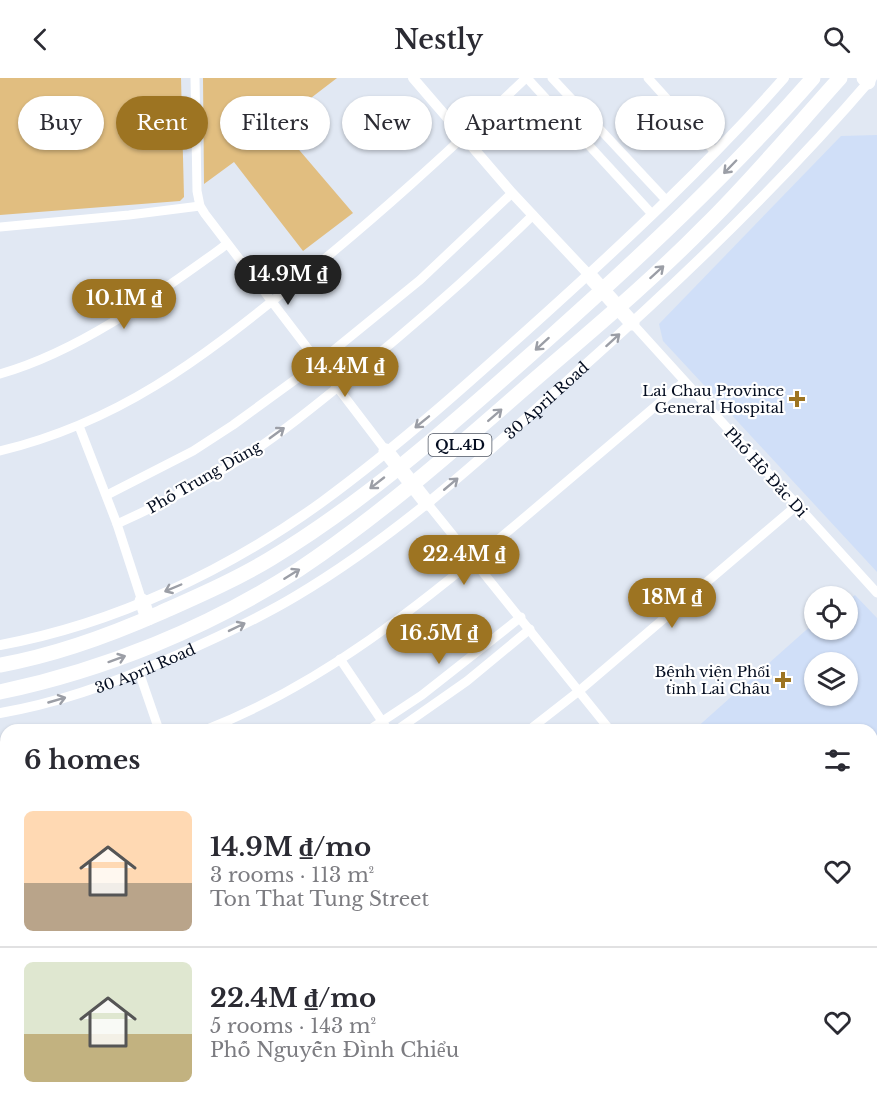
<!DOCTYPE html>
<html lang="en">
<head>
<meta charset="utf-8">
<style>
	:root { --surface:#fff; --page:#f7f7f7; --text:#2b2b33; --muted:#7c7c81; --line:#e1e1e2; --accent:#9d7422 }
	body { margin:0; font-family:"Libre Baskerville",serif; background:var(--page); color:var(--text); height:100vh; display:flex; flex-direction:column; font-size:22px; white-space:nowrap }
	* { box-sizing:border-box; margin:0 }
	p { font-size:20px; color:var(--muted) }
	.icon { flex:none; width:33px; height:33px; fill:none; stroke:currentColor; stroke-width:2; stroke-linecap:round; stroke-linejoin:round }
	.map { position:relative; flex:1; overflow:hidden }
	.drawer { position:absolute; left:0px; top:646px; width:878px; height:386px; display:flex; flex-direction:column; background:var(--surface); border-radius:18px 18px 0 0; box-shadow:0 2px 4px #0004 }
	.drawer>* { flex:none }
	.hud { position:absolute; left:18px; top:18px; width:842px; height:54px; display:flex; gap:12px }
	.fabs { position:absolute; left:804px; top:508px; display:grid; gap:12px }
	.fabs a { display:grid; place-items:center; width:54px; height:54px; border-radius:50%; background:var(--surface); box-shadow:0 2px 4px #0004; font-size:30px }
	.price { position:absolute; translate:-50% -51px; padding:0 14px; border-radius:21px; background:var(--accent); color:#fff; font-size:20px; line-height:39px; filter:drop-shadow(0 2px 3px #0008) }
	.price::after { content:''; position:absolute; left:50%; top:36px; width:18px; height:14px; margin-left:-9px; background:inherit; clip-path:polygon(0 0,100% 0,50% 100%) }
	.price.active { background:#222; color:#fff }
	ul { padding:0; list-style:none }
	li { display:flex; align-items:center; gap:18px; height:150px; padding:0 24px }
	li+li { border-top:2px solid var(--line) }
	li span { display:grid; place-items:center; flex:none; width:168px; height:120px; border-radius:9px; color:#555 }
	li>.icon { margin-inline-start:auto }
	span .icon { width:72px; height:72px; fill:#fffc; stroke-width:1 }
	li b { font-size:26px }
	h2 { display:flex; justify-content:space-between; align-items:center; height:72px; padding:0 24px; font-size:26px }
	.tag { padding:0 21px; border-radius:27px; background:var(--surface); box-shadow:0 2px 4px #0004; font-size:21px; line-height:54px }
	.tag.active { background:var(--accent); color:#fff }
	header { display:flex; justify-content:space-between; align-items:center; height:78px; padding:0 24px; background:var(--surface); font-size:27px; font-weight:600 }
	.map>svg:first-child { display:block }
	.built { fill:#d0dff8; fill-rule:evenodd }
	.green { fill:#e1be80 }
	.lines { fill:none; stroke-linecap:round; stroke-linejoin:round }
	.minor { stroke:#fff; stroke-width:9 }
	.tertiary { stroke:#fff; stroke-width:10 }
	.trunk { stroke:#fff; stroke-width:15 }
	.oneway { stroke:#9b9ea6 }
	.poi-dot { fill:#9d7422; stroke:#fff; stroke-width:2 }
	.labels { text-anchor:middle; dominant-baseline:central; stroke-width:4.5; stroke-linejoin:round; paint-order:stroke }
	.shield { fill:#fff; stroke:#4f5663; stroke-width:1.5 }
	.shield-label { font-size:14px; font-weight:bold; fill:#040d20 }
	.poi-label { font-size:15px; fill:#040d20; stroke:#fff; text-anchor:end }
	.street-label { font-size:15px; fill:#040d20; stroke:#fff }
</style>
</head>
<body>
<header><svg class="icon" aria-label="back" viewBox="0 0 24 24"><path d="M15 5l-7 7 7 7"/></svg>Nestly<svg class="icon" aria-label="search" viewBox="0 0 24 24"><circle cx="10" cy="10" r="6"/><path d="M15 15l6 6"/></svg></header>
<div class="map">
<svg width="877" height="1031" viewBox="0 0 877 1031">
	<rect width="100%" height="100%" fill="#e1e8f3"/>
	<g class="built">
		<polygon points="877,57 877,494 663,263 659,246 841,58"/>
		<path d="M855,517L877,540V692L872,697V652H694L814,545V552H848V522ZM814,585H848V618H814Z"/>
	</g>
	<g class="green">
		<polygon points="0,0 181,0 184,119 180,123 0,137"/>
		<polygon points="203,0 337,0 277,46 353,135 303,173 234,84 204,106"/>
	</g>
	<g class="lines">
		<g class="minor">
			<polyline points="195,0 197,113 200,128 205,136 386,373"/>
			<polyline points="527,0 652,136"/>
			<polyline points="552,0 666,122"/>
			<polyline points="648,0 715,74"/>
			<polyline points="0,149 129,137 200,128"/>
			<polyline points="632,245 877,515"/>
			<path d="M0,296C81,273 159,215 227,166"/>
			<polyline points="79,348 117,446 142,523"/>
			<path d="M0,373C119,344 198,283 291,208C373,143 450,72 526,0"/>
			<polyline points="107,417 193,373 233,347 318,285 420,202 512,115"/>
			<polyline points="427,425 610,652"/>
			<path d="M117,446C161,426 205,404 246,378C286,352 322,322 359,292C419,243 477,192 533,137"/>
			<polyline points="340,581 388,652"/>
			<polyline points="139,594 159,652"/>
			<path d="M205,652C322,607 423,525 518,445C573,398 629,351 684,304"/>
			<polyline points="369,652 422,617 521,539"/>
			<polyline points="397,652 467,603 530,551"/>
			<polyline points="529,652 579,613 796,428"/>
			<polyline points="872,713 877,708"/>
			<polyline points="0,809 6,805"/>
			<polyline points="872,835 877,831"/>
			<polyline points="0,839 5,880"/>
			<polyline points="872,919 877,923"/>
			<polyline points="286,1026 288,1031"/>
			<polyline points="398,1031 409,1026"/>
			<polyline points="599,1031 604,1026"/>
		</g>
		<g class="tertiary">
			<polyline points="413,0 512,115 589,197"/>
			<path d="M0,567C115,546 228,492 322,424C401,366 473,301 545,236C628,161 710,84 784,0"/>
			<path id="s1" d="M0,635C60,625 117,604 173,579C214,561 256,542 296,518C402,455 493,370 584,288C685,198 784,103 872,0"/>
		</g>
		<g class="trunk">
			<polyline points="864,0 868,4"/>
			<polyline points="589,197 632,245"/>
			<polyline points="386,373 427,425"/>
			<polyline points="142,523 148,540"/>
			<path d="M0,587C56,577 108,558 160,535C198,518 235,502 270,481C371,420 459,340 547,262C640,179 731,94 813,0"/>
			<path d="M0,614C105,592 208,550 298,492C379,438 453,373 526,309C586,257 648,206 704,149C752,102 795,50 840,0"/>
		</g>
	</g>
	<defs><path id="oneway-shaft" d="M-6 0H5M1.5-3L5.5 0L1.5 3" fill="none" stroke-width="1.6" stroke-linecap="round" stroke-linejoin="round" transform="scale(1.5)"/></defs>
	<g class="oneway">
		<use href="#oneway-shaft" transform="translate(730 89) rotate(134)"/>
		<use href="#oneway-shaft" transform="translate(657 194) rotate(-42)"/>
		<use href="#oneway-shaft" transform="translate(613 262) rotate(-42)"/>
		<use href="#oneway-shaft" transform="translate(542 266) rotate(138)"/>
		<use href="#oneway-shaft" transform="translate(495 337) rotate(-41)"/>
		<use href="#oneway-shaft" transform="translate(422 344) rotate(141)"/>
		<use href="#oneway-shaft" transform="translate(277 355) rotate(-36)"/>
		<use href="#oneway-shaft" transform="translate(377 405) rotate(142)"/>
		<use href="#oneway-shaft" transform="translate(451 406) rotate(-40)"/>
		<use href="#oneway-shaft" transform="translate(292 496) rotate(-32)"/>
		<use href="#oneway-shaft" transform="translate(173 510) rotate(157)"/>
		<use href="#oneway-shaft" transform="translate(237 549) rotate(-26)"/>
		<use href="#oneway-shaft" transform="translate(117 581) rotate(-20)"/>
		<use href="#oneway-shaft" transform="translate(57 622) rotate(-16)"/>
	</g>
	<g class="poi-dot">
		<path d="M794 312h6v6h6v6h-6v6h-6v-6h-6v-6h6z"/>
		<path d="M780 593h6v6h6v6h-6v6h-6v-6h-6v-6h6z"/>
	</g>
	<g class="labels">
		<rect class="shield" x="428.5" y="356" width="63" height="22" rx="4.5"/>
		<g class="shield-label">
			<text x="460" y="367">QL.4D</text>
		</g>
		<g class="poi-label">
			<text x="784" y="312">Lai Chau Province<tspan x="784" dy="17">General Hospital</tspan></text>
			<text x="770" y="593">Bệnh viện Phổi<tspan x="770" dy="17">tỉnh Lai Châu</tspan></text>
		</g>
		<g class="street-label">
			<text stroke="none"><textPath href="#s1" startOffset="638">30 April Road</textPath></text>
			<text transform="translate(766 394) rotate(48)">Phố Hồ Đắc Di</text>
			<text transform="translate(204 399) rotate(-30)">Phố Trung Dũng</text>
			<text stroke="none"><textPath href="#s1" startOffset="152">30 April Road</textPath></text>
		</g>
	</g>
</svg>
<div class="fabs">
<a><svg class="icon" aria-label="locate" viewBox="0 0 24 24"><circle cx="12" cy="12" r="6"/><path d="M12 2v4M12 18v4M2 12h4M18 12h4"/></svg></a>
<a><svg class="icon" aria-label="layers" viewBox="0 0 24 24"><path d="M12 4l9 5-9 5-9-5zM3 14l9 5 9-5"/></svg></a>
</div>
<b class="price active" style="left:288px;top:228px">14.9M ₫</b>
<b class="price" style="left:124px;top:252px">10.1M ₫</b>
<b class="price" style="left:345px;top:320px">14.4M ₫</b>
<b class="price" style="left:464px;top:508px">22.4M ₫</b>
<b class="price" style="left:672px;top:551px">18M ₫</b>
<b class="price" style="left:439px;top:587px">16.5M ₫</b>
<div class="hud">
<a class="tag">Buy</a>
<a class="tag active">Rent</a>
<a class="tag">Filters</a>
<a class="tag">New</a>
<a class="tag">Apartment</a>
<a class="tag">House</a>
</div>
<section class="drawer">
<h2>6 homes<svg class="icon" aria-label="filters" viewBox="0 0 24 24"><path d="M4 7h16M4 17h16"/><circle cx="9" cy="7" r="2"/><circle cx="15" cy="17" r="2"/></svg></h2>
<ul>
<li><span style="background:linear-gradient(#ffd9b3 60%,#b9a48a 0)"><svg class="icon" aria-label="home" viewBox="0 0 24 24"><path d="M3 11l9-7 9 7M6 9v11h12V9"/></svg></span><div><b>14.9M ₫/mo</b><p>3 rooms · 113 m²</p><p>Ton That Tung Street</p></div><svg class="icon" aria-label="heart" viewBox="0 0 24 24"><path d="M12 20l-8-8c-3-5 5-10 8-4 3-6 11-1 8 4z"/></svg></li>
<li><span style="background:linear-gradient(#dfe7d0 60%,#c2b280 0)"><svg class="icon" aria-label="home" viewBox="0 0 24 24"><path d="M3 11l9-7 9 7M6 9v11h12V9"/></svg></span><div><b>22.4M ₫/mo</b><p>5 rooms · 143 m²</p><p>Phố Nguyễn Đình Chiểu</p></div><svg class="icon" aria-label="heart" viewBox="0 0 24 24"><path d="M12 20l-8-8c-3-5 5-10 8-4 3-6 11-1 8 4z"/></svg></li>
</ul>
</section>
</div>
</body>
</html>
